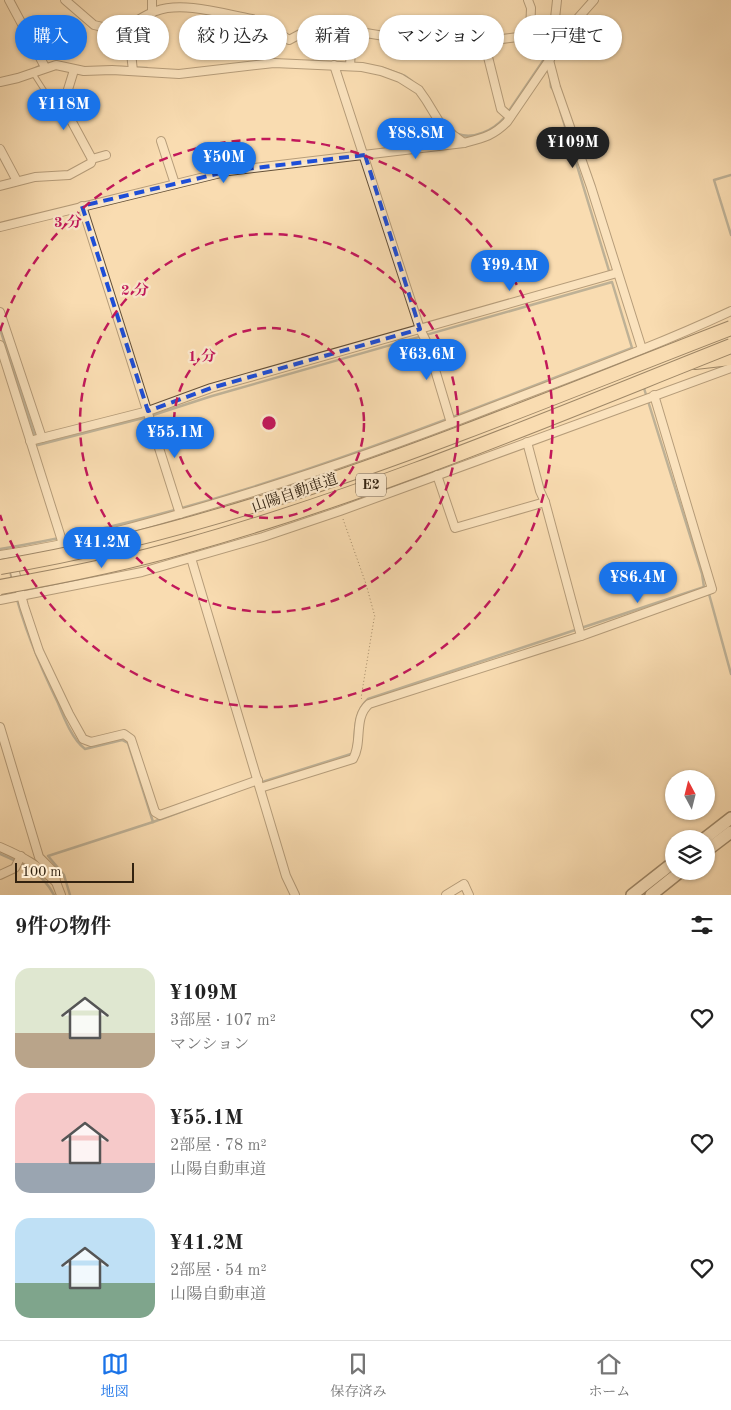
<!DOCTYPE html>
<html lang="ja">
<head>
<meta charset="utf-8">
<style>
	:root { --surface:#fff; --page:#f2f2f2; --text:#222; --muted:#767676; --line:#e0e0e0; --accent:#1a73e8 }
	body { margin:0; font-family:"Old Standard TT","Noto Serif JP",serif; background:var(--page); color:var(--text); height:100vh; display:flex; flex-direction:column; font-size:19px; white-space:nowrap }
	* { box-sizing:border-box; margin:0 }
	p { font-size:16px; color:var(--muted) }
	.icon { flex:none; width:28px; height:28px; fill:none; stroke:currentColor; stroke-width:2; stroke-linecap:round; stroke-linejoin:round }
	.map { position:relative; height:895px; overflow:hidden }
	.sheet { display:flex; flex-direction:column; background:var(--surface); flex:1 }
	.sheet>* { flex:none }
	.top-card { position:absolute; left:15px; top:15px; width:701px; height:45px; display:flex; gap:10px }
	.needle { width:32px; rotate:353deg }
	.fabs { position:absolute; left:665px; top:770px; display:grid; gap:10px }
	.fabs a { display:grid; place-items:center; width:50px; height:50px; border-radius:50%; background:var(--surface); box-shadow:0 1px 4px #0004; font-size:25px }
	.scale { position:absolute; left:15px; bottom:12px; width:119px; box-sizing:border-box; padding-left:5px; border:2px solid #322210; border-top:0; font-size:14px; line-height:18px; white-space:nowrap; color:#322210; -webkit-text-stroke:4px #fbe8cc; paint-order:stroke }
	.price { position:absolute; translate:-50% -42px; padding:0 11px; border-radius:18px; background:var(--accent); color:#fff; font-size:16px; line-height:32px; filter:drop-shadow(0 1px 2px #0008) }
	.price::after { content:''; position:absolute; left:50%; top:30px; width:15px; height:11px; margin-left:-8px; background:inherit; clip-path:polygon(0 0,100% 0,50% 100%) }
	.price.selected { background:#222; color:#fff }
	ul { padding:0; list-style:none }
	li { display:flex; align-items:center; gap:15px; height:125px; padding:0 15px }
	li span { display:grid; place-items:center; flex:none; width:140px; height:100px; border-radius:15px; color:#555 }
	li>.icon { margin-inline-start:auto }
	span .icon { width:60px; height:60px; fill:#fffc; stroke-width:1 }
	li b { font-size:21px }
	h2 { display:flex; justify-content:space-between; align-items:center; height:60px; padding:0 15px; font-size:21px }
	.chip { padding:0 18px; border-radius:22px; background:var(--surface); box-shadow:0 1px 4px #0004; font-size:18px; line-height:45px }
	.chip.selected { background:var(--accent); color:#fff }
	.tab-bar { display:flex; justify-content:space-around; align-items:center; height:70px; border-top:1px solid var(--line); background:var(--surface); font-size:14px; color:var(--muted) }
	.tab-bar a { display:grid; justify-items:center; gap:2px }
	.tab-bar .selected { color:var(--accent) }
	.map>svg:first-child { display:block }
	.lines { fill:none; stroke-linecap:round; stroke-linejoin:round }
	.stream { stroke:#767c75; stroke-width:2.5 }
	.lane-casing { stroke:#645038; stroke-width:6 }
	.street-casing { stroke:#645038; stroke-width:10 }
	.secondary-casing { stroke:#322210; stroke-width:14 }
	.highway-casing { stroke:#322210; stroke-width:16 }
	.path { stroke:#322210; stroke-width:1; stroke-dasharray:1 2.5; stroke-linecap:butt }
	.lane { stroke:#fbe8cc; stroke-width:4 }
	.street { stroke:#fbe8cc; stroke-width:8 }
	.secondary { stroke:#fbe8cc; stroke-width:11 }
	.highway { stroke:#f9dcb1; stroke-width:14 }
	.highway-bridge-casing { stroke:#322210; stroke-width:16; stroke-linecap:butt }
	.highway-bridge { stroke:#f9dcb1; stroke-width:14 }
	.marked { fill:none; stroke:#1d4ed8; stroke-width:4; stroke-dasharray:10 6; stroke-linejoin:round }
	.ring { fill:none; stroke:#c2185b; stroke-width:2.5; stroke-dasharray:9 6 }
	.labels { text-anchor:middle; dominant-baseline:central; stroke-width:4.5; stroke-linejoin:round; paint-order:stroke }
	.shield { fill:#fbe8cc; stroke:#6e5d48; stroke-width:1 }
	.shield-label { font-size:14px; font-weight:bold; fill:#322210 }
	.street-label { font-size:15px; fill:#322210; stroke:#fbe8cc }
	.centre { fill:#c2185b; stroke:#fbe8cc; stroke-width:2.5 }
	.ring-label { font-size:15px; text-anchor:middle; font-weight:bold; fill:#c2185b; stroke:#fbe8cc; stroke-width:4.5; stroke-linejoin:round; paint-order:stroke }
</style>
</head>
<body>
<div class="map">
<svg width="731" height="895" viewBox="0 0 731 895">
	<rect width="100%" height="100%" fill="#f9dcb1"/>
	<filter id="stains"><feTurbulence type="fractalNoise" baseFrequency=".004" numOctaves="4"/><feColorMatrix values="0 0 0 0 .2 0 0 0 0 .09 0 0 0 0 .02 0 0 0 .5 -.17"/></filter>
	<radialGradient id="worn" r=".72"><stop offset=".6" stop-color="#630" stop-opacity="0"/><stop offset="1" stop-color="#630" stop-opacity=".3"/></radialGradient>
	<g class="lines">
		<g class="stream">
			<polyline points="547,56 554,45"/>
			<polyline points="120,67 147,68"/>
			<polyline points="383,68 405,76 412,81"/>
			<polyline points="32,70 41,65 53,63"/>
			<polyline points="550,77 551,87 555,92"/>
			<polyline points="560,110 610,274"/>
			<path d="M458,134C474,140 493,130 504,118L547,55"/>
			<polyline points="731,175 714,180 731,235"/>
			<polyline points="0,329 38,445 147,417 212,396 612,282 636,361"/>
			<polyline points="643,385 702,574 704,587 709,594 731,674"/>
			<path d="M0,549C219,513 426,427 632,348"/>
			<polyline points="10,569 12,581"/>
			<path d="M14,588C24,629 40,666 58,703C64,718 72,739 85,749L122,740L128,743L153,822"/>
			<path d="M354,747C355,730 354,712 368,699L704,587"/>
			<polyline points="259,783 351,754"/>
			<path d="M0,854C23,864 42,872 54,895"/>
			<polyline points="70,895 64,875 48,856 153,822 235,792"/>
		</g>
		<g class="lane-casing">
			<polyline id="lane" points="33,73 49,98 65,109"/>
		</g>
		<g class="street-casing">
			<g id="street">
				<polyline points="9,0 45,67"/>
				<polyline points="65,0 94,25 129,33"/>
				<polyline points="152,0 152,13"/>
				<path d="M557,0C556,14 551,31 561,43"/>
				<polyline points="485,45 501,109 510,117"/>
				<polyline points="549,60 556,87 591,187 642,349"/>
				<polyline points="334,65 420,329 427,343 451,423"/>
				<polyline points="350,66 352,34"/>
				<polyline points="74,70 66,96 65,109 92,159 106,155"/>
				<path d="M133,71L128,26C137,21 146,14 156,11C183,1 224,14 252,19L251,32L282,35L289,40L304,32L311,31L352,34L366,33L420,42L434,40H457L485,45L502,39L518,37L530,32L531,8L528,0"/>
				<polyline points="0,82 18,78 56,65 84,71 112,70 179,74 274,63 362,67 381,71 400,78 419,90 426,100 440,123 453,135 464,143"/>
				<polyline points="161,141 175,184"/>
				<polyline points="0,149 17,181"/>
				<polyline points="0,186 35,177 69,175 91,163 92,159"/>
				<polyline points="82,206 180,514"/>
				<path d="M0,227L229,171L464,143C483,138 493,136 507,122L578,18L594,0"/>
				<polyline points="0,312 42,438"/>
				<polyline points="0,345 63,544"/>
				<polyline points="30,441 148,411 211,388 617,273"/>
				<polyline points="527,442 540,491 545,502 581,636"/>
				<polyline points="437,475 455,528 545,502"/>
				<path d="M0,555C78,544 154,522 230,499C319,472 406,441 493,407C573,376 654,347 731,311"/>
				<polyline points="191,558 286,876 295,895"/>
				<polyline points="12,561 24,606 39,651 69,714 83,739 91,742 124,734 131,739 155,812 160,815 258,780"/>
				<polyline points="0,600 142,572 263,537 340,511 731,368"/>
				<polyline points="0,727 39,857 55,873 56,882 61,895"/>
				<path d="M260,788L353,759C363,742 353,718 369,704L581,636L712,589L654,395"/>
				<path d="M0,847C23,857 38,865 56,882"/>
				<polyline points="0,875 15,868 21,856"/>
				<polyline points="446,895 464,884 469,895"/>
			</g>
		</g>
		<g class="secondary-casing">
			<g id="secondary">
				<polyline points="704,839 731,818"/>
				<polyline points="706,851 731,832"/>
				<polyline points="632,895 674,862"/>
				<polyline points="651,895 681,871"/>
			</g>
		</g>
		<g class="highway-casing">
			<polyline id="highway" points="695,362 731,358"/>
		</g>
		<polyline class="path" points="343,519 366,584 375,617 374,619 361,698 363,700"/>
		<use href="#lane" class="lane"/>
		<use href="#street" class="street"/>
		<use href="#secondary" class="secondary"/>
		<use href="#highway" class="highway"/>
		<g class="highway-bridge-casing">
			<g id="highway-bridge">
				<path d="M0,567C254,525 492,420 731,328"/>
				<path d="M0,587C62,576 124,564 185,546C371,494 552,417 731,346"/>
			</g>
		</g>
		<use href="#highway-bridge" class="highway-bridge"/>
	</g>
	<path d="M0 0H731V895H0ZM365,155L420,329L211,388L148,411L82,206L229,171Z" fill="#f9dcb1" fill-opacity=".55" fill-rule="evenodd"/>
	<path class="marked" d="M365,155L420,329L211,388L148,411L82,206L229,171Z"/>
	<g class="ring">
		<circle cx="269" cy="423" r="95"/>
		<circle cx="269" cy="423" r="189"/>
		<path d="M0 331A284 284 0 1 1 0 515"/>
	</g>
	<g class="labels">
		<rect class="shield" x="356" y="473.5" width="30" height="23" rx="4"/>
		<g class="shield-label">
			<text x="371" y="485">E2</text>
		</g>
		<g class="street-label">
			<text transform="translate(295 494) rotate(-19)">山陽自動車道</text>
		</g>
	</g>
	<circle cx="269" cy="423" r="8" class="centre"/>
	<g class="ring-label">
		<text x="68" y="227">3 分</text>
		<text x="135" y="295">2 分</text>
		<text x="202" y="361">1 分</text>
	</g>
	<rect width="100%" height="100%" filter="url(#stains)"/>
	<rect width="100%" height="100%" fill="url(#worn)"/>
</svg>
<div class="fabs">
<a><svg class="needle" viewBox="-14 -14 28 28"><path d="M0-13l5 13h-10z" fill="#e53935"/><path d="M0 13l5-13h-10z" fill="#767676"/></svg></a>
<a><svg class="icon" aria-label="layers" viewBox="0 0 24 24"><path d="M12 4l9 5-9 5-9-5zM3 14l9 5 9-5"/></svg></a>
</div>
<div class="scale">100 m</div>
<b class="price" style="left:64px;top:131px">¥118M</b>
<b class="price" style="left:416px;top:160px">¥88.8M</b>
<b class="price selected" style="left:573px;top:169px">¥109M</b>
<b class="price" style="left:224px;top:184px">¥50M</b>
<b class="price" style="left:510px;top:292px">¥99.4M</b>
<b class="price" style="left:427px;top:381px">¥63.6M</b>
<b class="price" style="left:175px;top:459px">¥55.1M</b>
<b class="price" style="left:102px;top:569px">¥41.2M</b>
<b class="price" style="left:638px;top:604px">¥86.4M</b>
<div class="top-card">
<a class="chip selected">購入</a>
<a class="chip">賃貸</a>
<a class="chip">絞り込み</a>
<a class="chip">新着</a>
<a class="chip">マンション</a>
<a class="chip">一戸建て</a>
</div>
</div>
<section class="sheet">
<h2>9件の物件<svg class="icon" aria-label="filters" viewBox="0 0 24 24"><path d="M4 7h16M4 17h16"/><circle cx="9" cy="7" r="2"/><circle cx="15" cy="17" r="2"/></svg></h2>
<ul>
<li><span style="background:linear-gradient(#dfe7d0 65%,#b9a48a 0)"><svg class="icon" aria-label="home" viewBox="0 0 24 24"><path d="M3 11l9-7 9 7M6 9v11h12V9"/></svg></span><div><b>¥109M</b><p>3部屋 · 107 m²</p><p>マンション</p></div><svg class="icon" aria-label="heart" viewBox="0 0 24 24"><path d="M12 20l-8-8c-3-5 5-10 8-4 3-6 11-1 8 4z"/></svg></li>
<li><span style="background:linear-gradient(#f6c9c9 70%,#9aa5b1 0)"><svg class="icon" aria-label="home" viewBox="0 0 24 24"><path d="M3 11l9-7 9 7M6 9v11h12V9"/></svg></span><div><b>¥55.1M</b><p>2部屋 · 78 m²</p><p>山陽自動車道</p></div><svg class="icon" aria-label="heart" viewBox="0 0 24 24"><path d="M12 20l-8-8c-3-5 5-10 8-4 3-6 11-1 8 4z"/></svg></li>
<li><span style="background:linear-gradient(#bfe0f5 65%,#7fa58c 0)"><svg class="icon" aria-label="home" viewBox="0 0 24 24"><path d="M3 11l9-7 9 7M6 9v11h12V9"/></svg></span><div><b>¥41.2M</b><p>2部屋 · 54 m²</p><p>山陽自動車道</p></div><svg class="icon" aria-label="heart" viewBox="0 0 24 24"><path d="M12 20l-8-8c-3-5 5-10 8-4 3-6 11-1 8 4z"/></svg></li>
</ul>
</section>
<nav class="tab-bar">
<a class="selected"><svg class="icon" aria-label="map" viewBox="0 0 24 24"><path d="M3 6l6-2 6 2 6-2v14l-6 2-6-2-6 2zM9 4v14M15 6v14"/></svg>地図</a>
<a><svg class="icon" aria-label="saved" viewBox="0 0 24 24"><path d="M7 4h10v16l-5-4-5 4z"/></svg>保存済み</a>
<a><svg class="icon" aria-label="home" viewBox="0 0 24 24"><path d="M3 11l9-7 9 7M6 9v11h12V9"/></svg>ホーム</a>
</nav>
</body>
</html>
